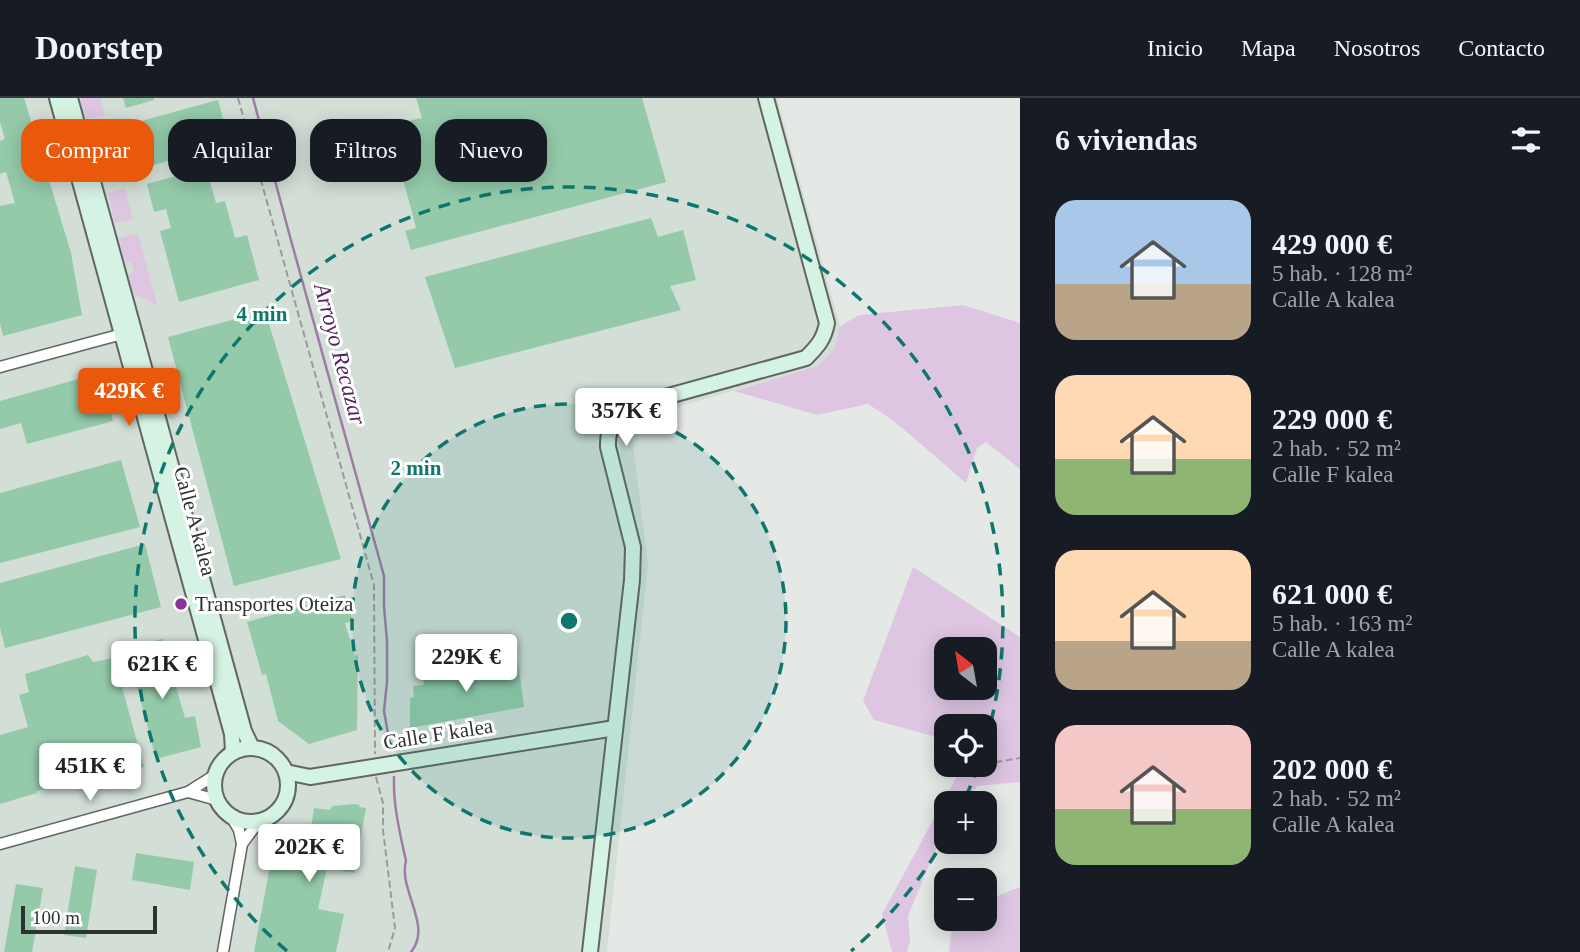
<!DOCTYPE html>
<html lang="es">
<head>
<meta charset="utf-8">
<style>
	:root { --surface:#171b24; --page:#20242c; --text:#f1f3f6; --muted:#9ea1a6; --line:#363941; --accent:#ea580c }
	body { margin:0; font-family:Georgia,serif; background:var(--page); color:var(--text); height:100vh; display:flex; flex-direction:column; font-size:26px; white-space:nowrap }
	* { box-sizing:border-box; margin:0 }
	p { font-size:23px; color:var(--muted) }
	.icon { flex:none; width:38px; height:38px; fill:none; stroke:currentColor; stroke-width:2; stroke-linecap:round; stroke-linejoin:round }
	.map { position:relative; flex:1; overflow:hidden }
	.panel { display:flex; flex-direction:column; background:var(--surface); width:560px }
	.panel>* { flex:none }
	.top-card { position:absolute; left:21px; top:21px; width:665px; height:63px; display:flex; gap:14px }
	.needle { width:46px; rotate:329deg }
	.tools { position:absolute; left:934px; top:539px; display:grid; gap:14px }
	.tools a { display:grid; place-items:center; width:63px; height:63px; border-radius:14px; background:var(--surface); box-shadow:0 4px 18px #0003; font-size:35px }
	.scale { position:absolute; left:21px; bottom:18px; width:136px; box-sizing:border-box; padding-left:7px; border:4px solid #303231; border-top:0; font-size:19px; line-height:24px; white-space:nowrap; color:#303231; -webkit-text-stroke:5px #fff; paint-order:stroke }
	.price { position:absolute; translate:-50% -60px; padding:0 16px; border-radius:7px; background:#fff; color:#222; font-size:23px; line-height:46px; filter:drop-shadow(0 2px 4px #0008) }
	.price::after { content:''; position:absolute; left:50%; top:42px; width:21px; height:16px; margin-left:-10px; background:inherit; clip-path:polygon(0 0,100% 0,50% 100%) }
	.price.on { background:var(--accent); color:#fff }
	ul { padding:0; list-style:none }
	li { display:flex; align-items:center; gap:21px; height:175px; padding:0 35px }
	li span { display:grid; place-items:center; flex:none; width:196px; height:140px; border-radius:21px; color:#555 }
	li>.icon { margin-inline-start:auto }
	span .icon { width:84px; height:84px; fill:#fffc; stroke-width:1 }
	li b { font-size:30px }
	h2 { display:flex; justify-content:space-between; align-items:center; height:84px; padding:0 35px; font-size:30px }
	.tag { padding:0 24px; border-radius:21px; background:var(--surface); box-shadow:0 4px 18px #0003; font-size:24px; line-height:63px }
	.tag.on { background:var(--accent); color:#fff }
	header { display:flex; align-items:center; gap:42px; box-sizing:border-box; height:98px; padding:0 35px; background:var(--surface); border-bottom:2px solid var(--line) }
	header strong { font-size:33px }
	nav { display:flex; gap:38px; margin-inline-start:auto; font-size:24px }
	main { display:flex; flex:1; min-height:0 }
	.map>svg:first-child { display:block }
	.built { fill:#d2ded6 }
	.green { fill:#dec6e3; fill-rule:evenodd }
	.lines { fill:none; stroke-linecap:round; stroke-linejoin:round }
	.stream { stroke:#9e7ca6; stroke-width:2.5 }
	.building { fill:#94caaa }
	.street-casing { stroke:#626663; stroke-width:13 }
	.secondary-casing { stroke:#626663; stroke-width:18 }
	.path { stroke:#999c9a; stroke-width:2; stroke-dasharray:7 3.5; stroke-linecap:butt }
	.street { stroke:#fff; stroke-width:10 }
	.secondary { stroke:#d5f3e3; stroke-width:14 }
	.ring { fill:none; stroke:#0f766e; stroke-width:3.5; stroke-dasharray:12 9 }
	.poi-dot { fill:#8a319d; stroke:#fff; stroke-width:2.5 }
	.labels { text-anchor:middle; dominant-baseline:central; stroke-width:6; stroke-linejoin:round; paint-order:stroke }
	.street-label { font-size:21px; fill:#303231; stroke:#fff }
	.poi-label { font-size:21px; fill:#303231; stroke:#fff; text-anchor:start }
	.water-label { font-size:23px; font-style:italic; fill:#53275d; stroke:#fff }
	.centre { fill:#0f766e; stroke:#fff; stroke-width:3.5 }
	.ring-label { font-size:21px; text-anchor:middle; font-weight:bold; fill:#0f766e; stroke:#fff; stroke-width:6; stroke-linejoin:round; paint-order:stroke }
</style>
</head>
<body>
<header>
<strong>Doorstep</strong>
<nav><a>Inicio</a><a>Mapa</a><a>Nosotros</a><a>Contacto</a></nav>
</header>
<main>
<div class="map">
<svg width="1020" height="854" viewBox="0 0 1020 854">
	<rect width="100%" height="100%" fill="#e5e9e6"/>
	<polygon class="built" points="0,0 777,0 840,228 834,251 818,268 630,323 648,466 607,854 0,854"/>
	<g class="green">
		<polygon points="80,0 100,0 105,18 86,20"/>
		<polygon points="95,52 115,53 121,76 103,81"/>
		<polygon points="125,90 133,121 115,125 108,97 109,95"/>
		<polygon points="138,135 157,207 134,196 128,176 134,174 131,164 125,165 119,140"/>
		<polygon points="963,207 1020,225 1020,371 986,344 977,350 966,385 894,323 868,306 817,317 734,293 818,268 834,251 840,228 859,217"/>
		<path d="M913,469L1020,539V684L978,688L959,705H947V724L908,818L910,843L907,854H892L882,816L963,667H985V628H947V642L874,622L863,603ZM947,551H985V590H947Z"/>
		<polygon points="1020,789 1020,854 949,854 953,821 985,821 985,803"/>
	</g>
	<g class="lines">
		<g class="stream">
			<polyline points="253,0 289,135 384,478 384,508 387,543 387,584 384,613 390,647"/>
			<path d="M394,679C393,708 400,735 406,763C398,792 433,828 411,854"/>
		</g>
	</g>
	<g class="building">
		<polygon points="0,0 24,0 71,155 82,217 3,238 0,225 0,108 15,105 6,74 0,76 0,43 5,41 0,24"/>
		<polygon points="123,0 154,0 154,2 126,10"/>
		<polygon points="416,0 642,0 666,84 411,152 405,133 416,130 389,27 422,20"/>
		<polygon points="218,2 230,46 142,70 130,26"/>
		<polygon points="206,70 216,105 225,103 235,140 247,137 259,182 179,204 160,133 171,130 166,111 154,114 147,86"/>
		<polygon points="651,120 658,139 683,132 696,182 670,188 681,212 455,270 425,179"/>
		<polygon points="265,213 341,461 234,488 168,239"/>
		<polygon points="100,275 113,323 27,346 21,325 0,331 0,303"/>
		<polygon points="121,362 140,429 0,465 0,395"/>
		<polygon points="145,446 161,509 5,550 0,530 0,485"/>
		<polygon points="345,497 353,523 345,525 355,558 358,557 357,632 309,646 278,623 266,576 262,577 247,524"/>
		<polygon points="162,541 185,620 195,618 201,649 156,661 127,550"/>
		<polygon points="88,557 93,564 114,560 144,669 101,676 37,693 37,695 0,706 0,637 28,629 19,597 29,594 25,576"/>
		<polygon points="518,564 524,609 410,630 410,600 414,599 413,588 424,587 423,578"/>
		<polygon points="354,706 360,707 359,709 366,710 354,775 327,770 318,811 344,816 336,854 254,854 270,768 277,769 280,750 300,739 300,736 310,738 314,710 330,712 332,708"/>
		<polygon points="136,755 194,764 190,792 132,782"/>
		<polygon points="75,768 97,772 86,840 64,837"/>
		<polygon points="16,786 43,790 32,854 4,854"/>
	</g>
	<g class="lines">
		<g class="street-casing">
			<g id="street">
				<polyline points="0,269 126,235"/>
				<polyline points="188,694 215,677"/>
				<polyline points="231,718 239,732 242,746"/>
				<polyline points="0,746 188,694 217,702"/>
				<polyline points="223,854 242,746 259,723"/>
			</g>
		</g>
		<g class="secondary-casing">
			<g id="secondary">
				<polyline points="57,0 232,636 233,654"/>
				<polyline points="70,0 244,633 252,650"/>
				<circle cx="251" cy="687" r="37"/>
				<polyline points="286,674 310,679 615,630"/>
				<path d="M590,854L632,482L633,449L608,349C607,326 617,318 636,307L806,260C818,248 824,241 827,225L766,0"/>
			</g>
		</g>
		<g class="path">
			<polyline points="238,0 374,487 375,656"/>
			<polyline points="985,666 1020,660"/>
			<polyline points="976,672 984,667"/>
			<polyline points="376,679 383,705 383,732 395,830 388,854"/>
		</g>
		<use href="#street" class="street"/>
		<use href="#secondary" class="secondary"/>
	</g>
	<circle cx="569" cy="523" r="217" fill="#0f766e" fill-opacity=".12"/>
	<g class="ring">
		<circle cx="569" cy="523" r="217"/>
		<path d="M978 668A434 434 0 0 1 964 703M947 737A434 434 0 0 1 851 853M287 853A434 434 0 1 1 986 643"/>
	</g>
	<circle class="poi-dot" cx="181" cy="506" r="7"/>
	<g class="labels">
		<g class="street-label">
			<text transform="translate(195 423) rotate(75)">Calle A kalea</text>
			<text transform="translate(438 636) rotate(-9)">Calle F kalea</text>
		</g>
		<g class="poi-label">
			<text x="195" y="506">Transportes Oteiza</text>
		</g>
		<g class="water-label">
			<text transform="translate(340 256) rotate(75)">Arroyo Recazar</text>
		</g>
	</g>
	<circle cx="569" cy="523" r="10" class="centre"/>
	<g class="ring-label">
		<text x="262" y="223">4 min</text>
		<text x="416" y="377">2 min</text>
	</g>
</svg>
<div class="tools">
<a><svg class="needle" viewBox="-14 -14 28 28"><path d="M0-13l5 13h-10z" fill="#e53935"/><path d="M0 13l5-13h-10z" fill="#9ea1a6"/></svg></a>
<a><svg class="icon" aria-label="locate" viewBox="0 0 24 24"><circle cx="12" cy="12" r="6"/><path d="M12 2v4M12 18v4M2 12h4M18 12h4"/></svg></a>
<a>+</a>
<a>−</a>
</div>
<div class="scale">100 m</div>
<b class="price on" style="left:129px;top:330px">429K €</b>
<b class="price" style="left:626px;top:350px">357K €</b>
<b class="price" style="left:466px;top:596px">229K €</b>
<b class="price" style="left:162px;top:603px">621K €</b>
<b class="price" style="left:90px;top:705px">451K €</b>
<b class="price" style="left:309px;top:786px">202K €</b>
<div class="top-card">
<a class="tag on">Comprar</a>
<a class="tag">Alquilar</a>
<a class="tag">Filtros</a>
<a class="tag">Nuevo</a>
</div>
</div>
<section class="panel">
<h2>6 viviendas<svg class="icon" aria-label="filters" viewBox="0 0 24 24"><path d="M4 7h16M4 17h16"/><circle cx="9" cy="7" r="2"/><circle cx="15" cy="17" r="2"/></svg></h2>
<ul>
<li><span style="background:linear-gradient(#a9c7e8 60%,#b9a48a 0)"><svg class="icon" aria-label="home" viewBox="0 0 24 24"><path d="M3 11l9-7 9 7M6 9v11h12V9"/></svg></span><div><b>429 000 €</b><p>5 hab. · 128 m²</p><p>Calle A kalea</p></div></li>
<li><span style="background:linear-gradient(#ffd9b3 60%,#8fb573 0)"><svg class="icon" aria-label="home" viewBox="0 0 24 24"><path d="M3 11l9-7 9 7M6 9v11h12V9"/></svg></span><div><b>229 000 €</b><p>2 hab. · 52 m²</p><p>Calle F kalea</p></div></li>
<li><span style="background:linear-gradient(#ffd9b3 65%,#b9a48a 0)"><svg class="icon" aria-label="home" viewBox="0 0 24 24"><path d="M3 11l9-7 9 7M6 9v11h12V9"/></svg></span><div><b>621 000 €</b><p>5 hab. · 163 m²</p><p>Calle A kalea</p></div></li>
<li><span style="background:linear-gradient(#f6c9c9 60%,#8fb573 0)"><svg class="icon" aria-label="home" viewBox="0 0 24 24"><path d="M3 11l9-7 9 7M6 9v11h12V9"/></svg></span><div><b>202 000 €</b><p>2 hab. · 52 m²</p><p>Calle A kalea</p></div></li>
</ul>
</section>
</main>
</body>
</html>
